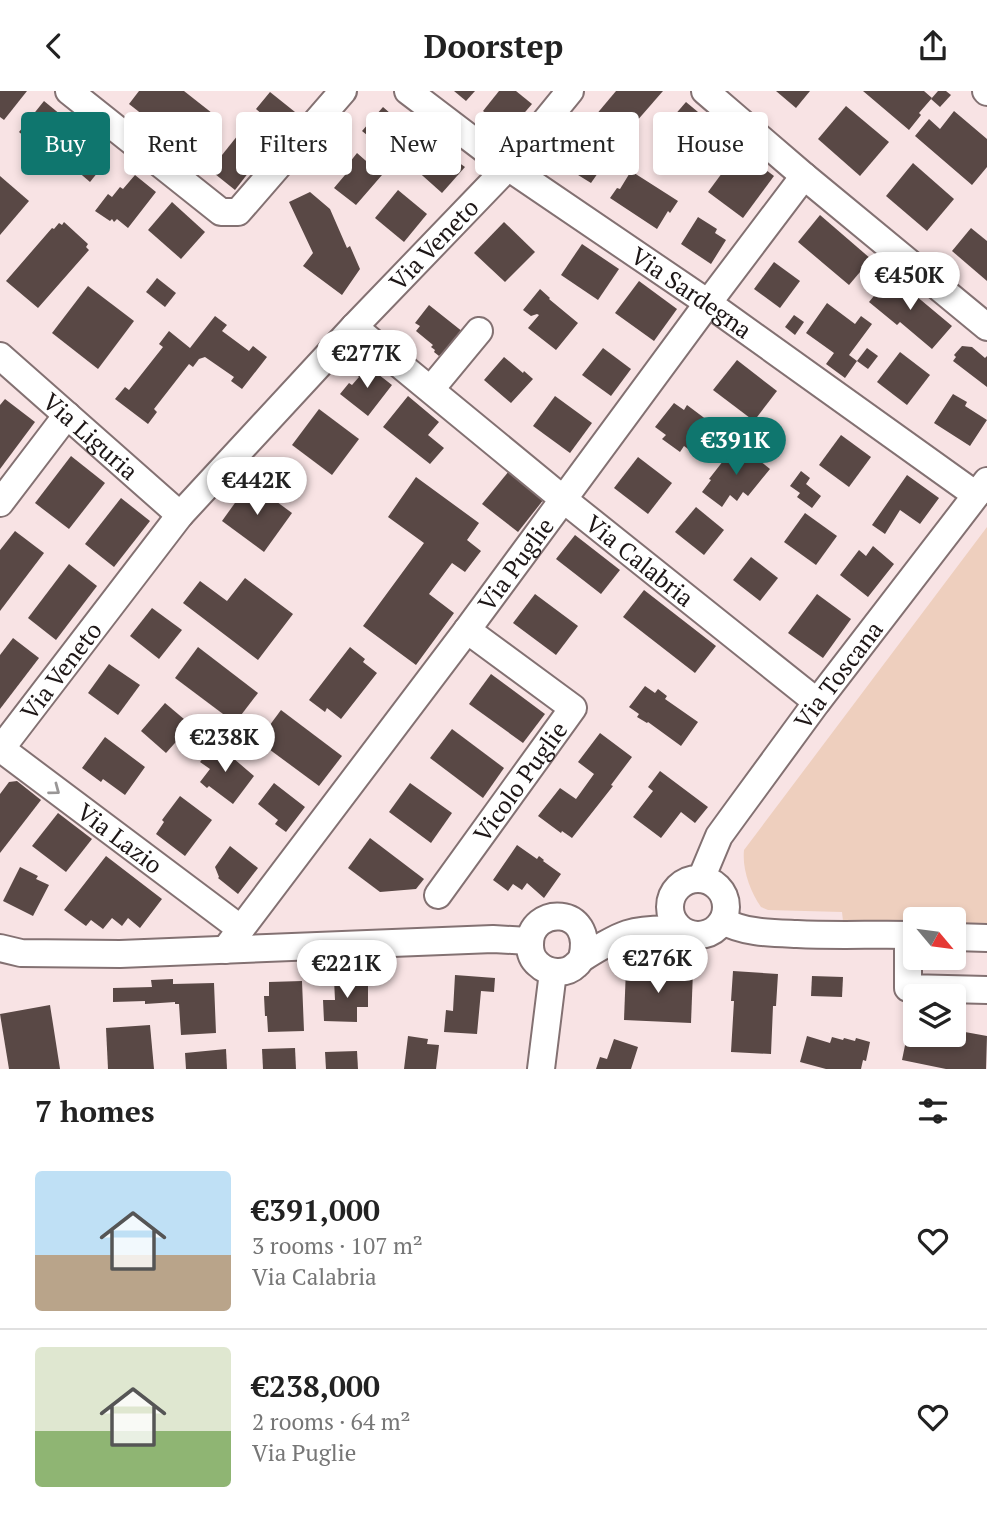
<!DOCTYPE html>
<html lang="en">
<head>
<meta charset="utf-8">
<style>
	:root { --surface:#fff; --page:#f6f6f6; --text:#222; --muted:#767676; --line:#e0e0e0; --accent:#0f766e }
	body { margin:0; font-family:"PT Serif",serif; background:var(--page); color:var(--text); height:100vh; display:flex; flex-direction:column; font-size:26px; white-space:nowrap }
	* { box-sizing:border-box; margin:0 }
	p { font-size:23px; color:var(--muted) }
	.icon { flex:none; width:38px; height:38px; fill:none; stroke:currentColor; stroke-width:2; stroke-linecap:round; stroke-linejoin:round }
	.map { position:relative; height:978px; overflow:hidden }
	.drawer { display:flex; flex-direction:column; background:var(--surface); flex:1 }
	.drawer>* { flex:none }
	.top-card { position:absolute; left:21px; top:21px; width:945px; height:63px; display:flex; gap:14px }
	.needle { width:46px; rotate:119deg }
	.tools { position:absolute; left:903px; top:816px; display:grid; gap:14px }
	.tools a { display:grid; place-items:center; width:63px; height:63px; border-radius:7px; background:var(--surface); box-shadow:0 4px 10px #0003; font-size:35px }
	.price { position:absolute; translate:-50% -60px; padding:0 16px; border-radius:24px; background:#fff; color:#222; font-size:23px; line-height:46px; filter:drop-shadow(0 2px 4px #0008) }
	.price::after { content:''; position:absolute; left:50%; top:42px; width:21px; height:16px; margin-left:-10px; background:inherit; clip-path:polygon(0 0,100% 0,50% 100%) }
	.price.on { background:var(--accent); color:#fff }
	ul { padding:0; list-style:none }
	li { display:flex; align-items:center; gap:21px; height:175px; padding:0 35px }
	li+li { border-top:2px solid var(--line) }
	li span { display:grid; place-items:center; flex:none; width:196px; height:140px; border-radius:7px; color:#555 }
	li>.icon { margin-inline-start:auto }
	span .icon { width:84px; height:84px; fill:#fffc; stroke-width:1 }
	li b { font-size:30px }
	h2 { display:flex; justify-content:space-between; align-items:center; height:84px; padding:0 35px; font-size:30px }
	.tag { padding:0 24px; border-radius:7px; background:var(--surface); box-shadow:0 4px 10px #0003; font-size:24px; line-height:63px }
	.tag.on { background:var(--accent); color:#fff }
	header { display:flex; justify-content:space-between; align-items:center; height:91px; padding:0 35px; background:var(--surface); font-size:32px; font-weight:800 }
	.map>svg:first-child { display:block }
	.green { fill:#eecfbe }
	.building { fill:#594845 }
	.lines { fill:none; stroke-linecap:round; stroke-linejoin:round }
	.minor-casing { stroke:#837172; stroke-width:30 }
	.minor { stroke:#fff; stroke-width:26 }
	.oneway { stroke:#999696 }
	.labels { text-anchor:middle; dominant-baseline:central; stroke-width:7; stroke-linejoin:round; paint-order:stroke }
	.street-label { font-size:24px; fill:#1d1616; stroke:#fff }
</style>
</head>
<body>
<header><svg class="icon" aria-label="back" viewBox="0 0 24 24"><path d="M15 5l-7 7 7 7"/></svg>Doorstep<svg class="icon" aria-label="share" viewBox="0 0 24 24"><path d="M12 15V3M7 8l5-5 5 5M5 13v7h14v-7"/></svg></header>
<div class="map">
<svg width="987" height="978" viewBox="0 0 987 978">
	<rect width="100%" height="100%" fill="#f8e3e4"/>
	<path class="green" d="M987,436V833L954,832V828H915V831L843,830L842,821L768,819L761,816C750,800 742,778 744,759Z"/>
	<g class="building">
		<polygon points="0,0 27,0 4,29 0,26"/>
		<polygon points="139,0 184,0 217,26 189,60 129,13"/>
		<polygon points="454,0 475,0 466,10"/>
		<polygon points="499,0 516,0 532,13 508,41 483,20"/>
		<polygon points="616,0 663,0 622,47 595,25"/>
		<polygon points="776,0 810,0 796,17"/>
		<polygon points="863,0 924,0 932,7 919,22 921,24 909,39"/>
		<polygon points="938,0 946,0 951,4 940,16 931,8"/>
		<polygon points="270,1 300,25 288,41 274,30 272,32 256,18"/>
		<polygon points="44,10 72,33 46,64 19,41"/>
		<polygon points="686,11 722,41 689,80 653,49"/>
		<polygon points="846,15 889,51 860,85 818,48"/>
		<polygon points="383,16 398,29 400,26 419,43 398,69 362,40"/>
		<polygon points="954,20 987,48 987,76 972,94 915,45 929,28 940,38"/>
		<polygon points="242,39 266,59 235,99 210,79"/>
		<polygon points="573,47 607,69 591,92 557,71"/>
		<polygon points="89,48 110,66 90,91 69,73"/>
		<polygon points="434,54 465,76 442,102 414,77"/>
		<polygon points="739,59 774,85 743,127 708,101"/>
		<polygon points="357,62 382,84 356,114 334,97 345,84 342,81"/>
		<polygon points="913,72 954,108 927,140 886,105"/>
		<polygon points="631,80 678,110 670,122 668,120 657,138 610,107 617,97 620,98"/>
		<polygon points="135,84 156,101 128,137 117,128 114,131 112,128 110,130 95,120 108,103 112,106 120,96 123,98"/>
		<polygon points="0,85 29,110 0,144"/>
		<polygon points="398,99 427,123 404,151 375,127"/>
		<polygon points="310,101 330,118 347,157 350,155 360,178 342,204 303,175 313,162 289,111"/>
		<polygon points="172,111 205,141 181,168 148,139"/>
		<polygon points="820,124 871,168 849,194 798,151"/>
		<polygon points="698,126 717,138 715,142 726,149 711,173 681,153"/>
		<polygon points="64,131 88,153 86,156 89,159 38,217 6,190 52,137 54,138 59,132 62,134"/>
		<polygon points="504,131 535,161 505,191 474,162"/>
		<polygon points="971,137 987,150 987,190 952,160"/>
		<polygon points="582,153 619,178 598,209 561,184"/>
		<polygon points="774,171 800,190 780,217 754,198"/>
		<polygon points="891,184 952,235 932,258 900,231 897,234 869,211"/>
		<polygon points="157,187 176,202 165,216 146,201"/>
		<polygon points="639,190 677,218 654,250 615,222"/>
		<polygon points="88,195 134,230 98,278 52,242"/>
		<polygon points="540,198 550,207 549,208 578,232 556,259 528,237 539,224 537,223 531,225 523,219"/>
		<polygon points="827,212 855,233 861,225 872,233 849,264 857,270 845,287 826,273 834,262 806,242"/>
		<polygon points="429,214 463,241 445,263 443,261 439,265 434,261 435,259 431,256 433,254 416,240 420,235 415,232"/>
		<polygon points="794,224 804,231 795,244 785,236"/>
		<polygon points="215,225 227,234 222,240 249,260 253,255 267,266 242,298 231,290 234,286 205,266 199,268 193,276 189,273 154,318 157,321 148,333 115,308 125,296 129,299 163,256 159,253 169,240 190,257"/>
		<polygon points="962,255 972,256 985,267 987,265 987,296 953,270 956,266 954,264"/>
		<polygon points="603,257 631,278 611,305 582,284"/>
		<polygon points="867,257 878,265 868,278 857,270"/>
		<polygon points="900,261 930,284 907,314 877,291"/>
		<polygon points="504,266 523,282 524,280 533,288 511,312 484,289"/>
		<polygon points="737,269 777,300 754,330 713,299"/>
		<polygon points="365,273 392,294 368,325 340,303 349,292 352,294 359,286 357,284"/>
		<polygon points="953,303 967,311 965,315 987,329 970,355 934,332"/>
		<polygon points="408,305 439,331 428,344 444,357 430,373 383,336"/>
		<polygon points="555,305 592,332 570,362 533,335"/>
		<polygon points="5,308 35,331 0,378 0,314"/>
		<polygon points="674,312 684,319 687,314 715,335 695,363 684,355 680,361 662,348 666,344 655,336"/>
		<polygon points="319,318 359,348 332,384 292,354"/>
		<polygon points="841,344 871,366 849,396 819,374"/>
		<polygon points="740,354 770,378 748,405 743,401 737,410 730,404 722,416 702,401 711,389 709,388 727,365 729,366"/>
		<polygon points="71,365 105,392 69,438 35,412"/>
		<polygon points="638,366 672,392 648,423 614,397"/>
		<polygon points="509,380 544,408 518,441 482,413"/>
		<polygon points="801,380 810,387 806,393 821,405 812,417 797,406 800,402 790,395"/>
		<polygon points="907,384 939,407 920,433 900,419 885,443 872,434"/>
		<polygon points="416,386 479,432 467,449 481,460 465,481 452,472 429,503 454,522 416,574 363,535 424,452 388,426"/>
		<polygon points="250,391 292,422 264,461 222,430"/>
		<polygon points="121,407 150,430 114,476 85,453"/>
		<polygon points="696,416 724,439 704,464 675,441"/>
		<polygon points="805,422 837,445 816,474 784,451"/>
		<polygon points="15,440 44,462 0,520 0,459"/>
		<polygon points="575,444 620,479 601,503 556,468"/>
		<polygon points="873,455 894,473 868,506 840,484 859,459 866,465"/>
		<polygon points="751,466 778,487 760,510 733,489"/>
		<polygon points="69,473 97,495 56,549 28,527"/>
		<polygon points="245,487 293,523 258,569 183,512 200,490 227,510"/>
		<polygon points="644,499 716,555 695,582 623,526"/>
		<polygon points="535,503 578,535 556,564 513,532"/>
		<polygon points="817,503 851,528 823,567 788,542"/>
		<polygon points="152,517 182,539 159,568 130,545"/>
		<polygon points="13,547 39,567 0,618 0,564"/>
		<polygon points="198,556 258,602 235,632 175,587"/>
		<polygon points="350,556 365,568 363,571 377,582 341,628 327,617 325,621 309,609"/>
		<polygon points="109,573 140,594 118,624 88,602"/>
		<polygon points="491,583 545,623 523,652 469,613"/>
		<polygon points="645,595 655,602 658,598 667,605 665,608 698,631 681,655 648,631 647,632 637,626 639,623 629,616"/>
		<polygon points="165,612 191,634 166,662 141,640"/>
		<polygon points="281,619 342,665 319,695 258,650"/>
		<polygon points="452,638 504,677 483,707 430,667"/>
		<polygon points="600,642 632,666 611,694 613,695 572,747 562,740 561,742 538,725 560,697 576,708 594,683 578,671"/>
		<polygon points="105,646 145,676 125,704 103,688 101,691 82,677"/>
		<polygon points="214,654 217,657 219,655 254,685 233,713 209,695 207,697 200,691 210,678 200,671"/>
		<polygon points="660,680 708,716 695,732 681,721 661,747 633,726 653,700 648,696"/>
		<polygon points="17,690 41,709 0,762 0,703 9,691"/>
		<polygon points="274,692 305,716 286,741 275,733 278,729 258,713"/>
		<polygon points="410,692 452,722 431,752 389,721"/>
		<polygon points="180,705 212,729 185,765 156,743 164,731 162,729"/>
		<polygon points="58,722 92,748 66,781 32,755"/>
		<polygon points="370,747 424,788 416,798 380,801 348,777"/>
		<polygon points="517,754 537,768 539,765 544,769 543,770 561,783 544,807 527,792 522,799 513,793 508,800 493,789"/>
		<polygon points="230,755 258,777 238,803 218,787 219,786 215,776"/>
		<polygon points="106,765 162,808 140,837 128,827 122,835 112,827 103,838 91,829 86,835 64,819"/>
		<polygon points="20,776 38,785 36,788 49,794 33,825 3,810"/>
		<polygon points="626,877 693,880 691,932 624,929"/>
		<polygon points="733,880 778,883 776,915 773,915 771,963 731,961 734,910 731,910"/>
		<polygon points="455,884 495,887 494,901 481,900 477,943 444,941 446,919 453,920"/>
		<polygon points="812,885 843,886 842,906 811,905"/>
		<polygon points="173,888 173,893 214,892 216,942 181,944 179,913 175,913 175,911 145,913 145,910 113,911 113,897 152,896 151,889"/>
		<polygon points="334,888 368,888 368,916 357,916 357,931 324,930 323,909 335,909"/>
		<polygon points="302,890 304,940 268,941 267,925 265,925 264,905 269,905 269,891"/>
		<polygon points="50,914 60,978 9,978 0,923"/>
		<polygon points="910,930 915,931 915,943 954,943 954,939 987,945 986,978 946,978 902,969"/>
		<polygon points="150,934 154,978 108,978 106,937"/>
		<polygon points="408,945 428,948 427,953 439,954 436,978 404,978"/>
		<polygon points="807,945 830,952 832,946 843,949 844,947 855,950 856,947 870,951 866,970 863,969 861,978 826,978 800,971"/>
		<polygon points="614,948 638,956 631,978 596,978 600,966 607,968"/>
		<polygon points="295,957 296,978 263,978 262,958"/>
		<polygon points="226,958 227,978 186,978 185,962"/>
		<polygon points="357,960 358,978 326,978 325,961"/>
	</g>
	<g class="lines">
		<g class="minor-casing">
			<g id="minor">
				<polyline points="69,0 221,121 238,121 343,0"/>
				<path id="s1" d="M408,0L508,76L708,212L976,404"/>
				<polyline points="705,0 804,85 987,236"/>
				<polyline points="986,0 987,1"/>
				<path id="s2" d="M354,236L563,408L817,611"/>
				<path id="s3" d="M0,265L180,424"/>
				<polyline points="431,298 479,240"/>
				<polyline points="0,412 67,324"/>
				<path id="s4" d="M0,657L241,838"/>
				<path id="s5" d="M0,659L180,424L354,236L508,76L570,0"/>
				<circle cx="698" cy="816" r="28"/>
				<path id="s6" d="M701,788L719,745L735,723L817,611L987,390"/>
				<path id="s7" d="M438,804L573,617L467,539"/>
				<path d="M723,830C744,842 772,842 797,843C836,845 876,843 915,844"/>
				<polyline points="908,844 908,897 987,899"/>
				<polyline points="954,846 987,847"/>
				<polyline points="0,857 21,862 120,863 493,848 529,850"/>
				<path id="s8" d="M225,859L467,539L708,212L804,85"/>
				<path d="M582,867C596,814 529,814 530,854C530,861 532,868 538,873C548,883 566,884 576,874C581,870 578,870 584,866C593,860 617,846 627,843C644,838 662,838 680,839"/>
				<polyline points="541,978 553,881"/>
			</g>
		</g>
		<use href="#minor" class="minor"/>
	</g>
	<defs><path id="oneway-chevron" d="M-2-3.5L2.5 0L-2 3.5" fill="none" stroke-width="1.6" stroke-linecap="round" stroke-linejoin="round" transform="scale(1.75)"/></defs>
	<use class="oneway" href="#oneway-chevron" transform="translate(55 699) rotate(37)"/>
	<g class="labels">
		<g class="street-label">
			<text stroke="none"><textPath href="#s5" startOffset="667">Via Veneto</textPath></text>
			<text stroke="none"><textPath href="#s1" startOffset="348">Via Sardegna</textPath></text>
			<text stroke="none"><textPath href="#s3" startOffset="121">Via Liguria</textPath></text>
			<text stroke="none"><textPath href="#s2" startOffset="369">Via Calabria</textPath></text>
			<text stroke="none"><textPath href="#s8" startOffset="483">Via Puglie</textPath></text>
			<text stroke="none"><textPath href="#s5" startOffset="100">Via Veneto</textPath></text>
			<text stroke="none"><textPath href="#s6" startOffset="247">Via Toscana</textPath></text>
			<text stroke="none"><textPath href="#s7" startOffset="140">Vicolo Puglie</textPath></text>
			<text stroke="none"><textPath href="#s4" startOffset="150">Via Lazio</textPath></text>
		</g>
	</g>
</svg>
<div class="tools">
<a><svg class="needle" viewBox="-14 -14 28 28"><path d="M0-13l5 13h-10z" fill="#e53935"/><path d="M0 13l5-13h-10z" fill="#767676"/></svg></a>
<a><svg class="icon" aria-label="layers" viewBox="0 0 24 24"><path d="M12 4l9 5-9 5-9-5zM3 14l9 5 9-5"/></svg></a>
</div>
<b class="price" style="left:910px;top:221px">€450K</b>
<b class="price" style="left:367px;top:299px">€277K</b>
<b class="price on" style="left:736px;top:386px">€391K</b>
<b class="price" style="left:257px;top:426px">€442K</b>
<b class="price" style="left:225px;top:683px">€238K</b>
<b class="price" style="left:658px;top:904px">€276K</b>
<b class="price" style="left:347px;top:909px">€221K</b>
<div class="top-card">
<a class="tag on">Buy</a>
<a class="tag">Rent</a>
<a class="tag">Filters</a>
<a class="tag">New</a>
<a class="tag">Apartment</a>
<a class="tag">House</a>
</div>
</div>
<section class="drawer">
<h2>7 homes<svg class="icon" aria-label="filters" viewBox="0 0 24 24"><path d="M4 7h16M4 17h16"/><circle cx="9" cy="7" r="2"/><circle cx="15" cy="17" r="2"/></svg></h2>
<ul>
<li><span style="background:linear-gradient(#bfe0f5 60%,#b9a48a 0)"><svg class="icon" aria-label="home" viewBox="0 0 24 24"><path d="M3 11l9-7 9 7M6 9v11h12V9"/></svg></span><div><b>€391,000</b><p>3 rooms · 107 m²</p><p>Via Calabria</p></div><svg class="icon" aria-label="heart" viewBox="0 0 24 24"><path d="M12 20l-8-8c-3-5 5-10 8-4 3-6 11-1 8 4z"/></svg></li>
<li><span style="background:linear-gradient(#dfe7d0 60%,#8fb573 0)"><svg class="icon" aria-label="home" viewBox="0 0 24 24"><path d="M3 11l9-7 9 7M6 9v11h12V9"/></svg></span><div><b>€238,000</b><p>2 rooms · 64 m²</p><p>Via Puglie</p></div><svg class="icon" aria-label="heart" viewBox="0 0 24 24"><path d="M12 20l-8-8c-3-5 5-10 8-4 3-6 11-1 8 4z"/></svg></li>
</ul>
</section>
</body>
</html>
